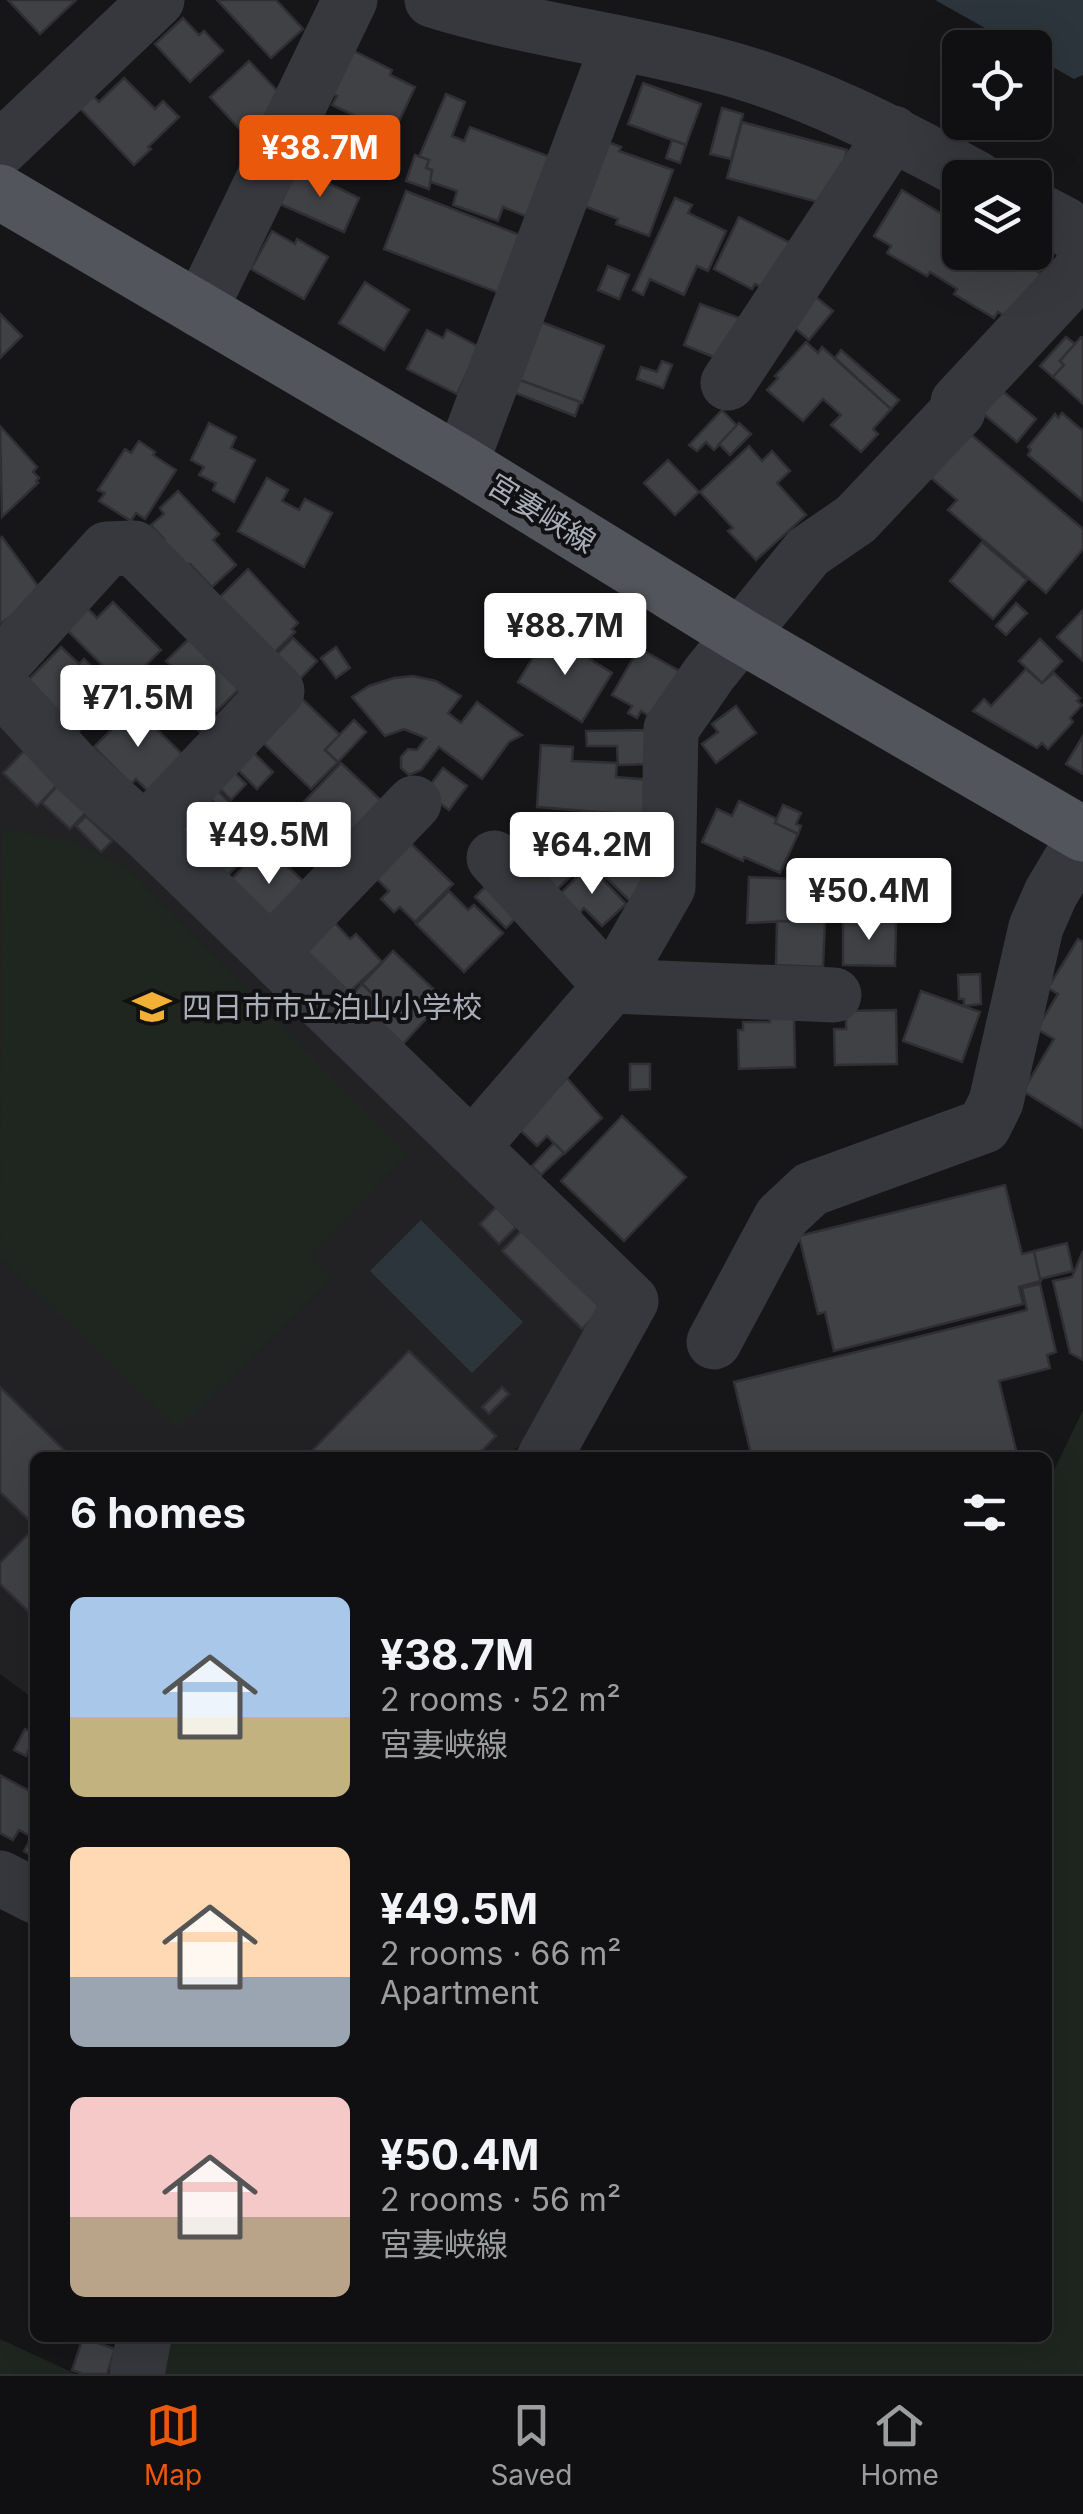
<!DOCTYPE html>
<html lang="en">
<head>
<meta charset="utf-8">
<style>
	:root { --surface:#101012; --page:#1e1e20; --text:#f1f3f6; --muted:#9c9d9f; --line:#303032; --accent:#ea580c }
	body { margin:0; font-family:Inter,"Noto Sans JP",sans-serif; background:var(--page); color:var(--text); height:100vh; display:flex; flex-direction:column; font-size:38px; white-space:nowrap }
	* { box-sizing:border-box; margin:0 }
	p { font-size:32px; color:var(--muted) }
	.icon { flex:none; width:55px; height:55px; fill:none; stroke:currentColor; stroke-width:2; stroke-linecap:round; stroke-linejoin:round }
	.map { position:relative; flex:1; overflow:hidden }
	.side { position:absolute; left:30px; top:1452px; width:1022px; height:890px; display:flex; flex-direction:column; background:var(--surface); border-radius:15px; box-shadow:0 10px 40px #0002,0 0 0 2px var(--line) }
	.side>* { flex:none }
	.fabs { position:absolute; left:942px; top:30px; display:grid; gap:20px }
	.fabs a { display:grid; place-items:center; width:110px; height:110px; border-radius:15px; background:var(--surface); box-shadow:0 10px 40px #0002,0 0 0 2px var(--line); font-size:50px }
	.price { position:absolute; translate:-50% -85px; padding:0 22px; border-radius:10px; background:#fff; color:#222; font-size:32px; line-height:65px; filter:drop-shadow(0 2px 5px #0008) }
	.price::after { content:''; position:absolute; left:50%; top:60px; width:30px; height:22px; margin-left:-15px; background:inherit; clip-path:polygon(0 0,100% 0,50% 100%) }
	.price.active { background:var(--accent); color:#fff }
	ul { padding:0; list-style:none }
	li { display:flex; align-items:center; gap:30px; height:250px; padding:0 40px }
	li span { display:grid; place-items:center; flex:none; width:280px; height:200px; border-radius:15px; color:#555 }
	li>.icon { margin-inline-start:auto }
	span .icon { width:120px; height:120px; fill:#fffc; stroke-width:1 }
	li b { font-size:42px }
	h2 { display:flex; justify-content:space-between; align-items:center; height:120px; padding:0 40px; font-size:42px }
	.menu { display:flex; justify-content:space-around; align-items:center; height:140px; border-top:2px solid var(--line); background:var(--surface); font-size:28px; color:var(--muted) }
	.menu a { display:grid; justify-items:center; gap:5px }
	.menu .active { color:var(--accent) }
	.map>svg:first-child { display:block }
	.built { fill:#222225 }
	.green { fill:#1e261f }
	.water { fill:#2c353c }
	.building { fill:#404145; stroke:#303034; stroke-width:2.5 }
	.lines { fill:none; stroke-linecap:round; stroke-linejoin:round }
	.minor { stroke:#37383d; stroke-width:55 }
	.major { stroke:#53555c; stroke-width:55 }
	.labels { text-anchor:middle; dominant-baseline:central; stroke-width:8; stroke-linejoin:round; paint-order:stroke }
	.street-label { font-size:30px; fill:#a8adb8; stroke:#111113 }
	.poi-label { font-size:30px; fill:#a8adb8; stroke:#111113; text-anchor:start }
</style>
</head>
<body>
<div class="map">
<svg width="1083" height="2374" viewBox="0 0 1083 2374">
	<rect width="100%" height="100%" fill="#161618"/>
	<polygon class="built" points="0,711 609,1302 527,1439 507,1457 35,1458 35,1700 0,1674"/>
	<g class="green">
		<polygon points="2,829 71,841 126,867 407,1154 311,1256 332,1278 178,1429 0,1257"/>
		<polygon points="1083,1410 1083,2374 159,2374 170,2338 1048,2338 1048,1483"/>
		<polygon points="0,2339 76,2374 0,2374"/>
	</g>
	<g class="water">
		<polygon points="935,0 1083,0 1083,75 1074,79 1035,57 1035,48 1019,47"/>
		<polygon points="421,1220 523,1322 472,1373 370,1271"/>
	</g>
	<g class="building">
		<polygon points="8,0 76,0 40,34"/>
		<polygon points="217,0 276,0 303,29 271,58"/>
		<polygon points="183,18 199,35 204,31 223,51 190,82 155,44"/>
		<polygon points="352,50 392,70 390,75 415,87 393,134 332,105 337,96 331,94"/>
		<polygon points="249,61 286,100 247,137 210,97"/>
		<polygon points="124,78 155,109 163,101 179,117 148,147 151,149 134,165 78,106 91,94 99,102"/>
		<polygon points="643,83 701,104 686,145 628,124"/>
		<polygon points="446,94 465,102 452,136 464,141 470,127 550,157 528,217 503,207 498,221 453,205 457,191 428,181 432,170 426,168 429,160 419,157"/>
		<polygon points="722,108 743,114 731,159 710,154"/>
		<polygon points="361,119 393,134 386,147 354,131"/>
		<polygon points="313,122 326,128 310,162 297,156"/>
		<polygon points="742,122 847,150 833,206 727,178"/>
		<polygon points="602,140 621,147 619,151 673,170 649,236 616,224 618,219 579,204"/>
		<polygon points="672,140 686,145 680,163 666,158"/>
		<polygon points="415,155 429,160 426,168 432,170 429,189 406,181"/>
		<polygon points="297,168 359,198 344,232 280,204"/>
		<polygon points="902,190 960,225 960,252 1006,252 1043,275 1015,322 998,312 994,318 954,294 957,289 930,272 927,276 887,253 891,246 874,236"/>
		<polygon points="406,191 530,239 507,296 384,249"/>
		<polygon points="675,198 692,205 688,213 726,231 708,271 697,266 684,295 650,279 643,295 633,290"/>
		<polygon points="739,217 800,248 766,290 755,284 752,289 714,269"/>
		<polygon points="272,231 295,244 297,239 328,257 304,299 251,269"/>
		<polygon points="608,266 629,275 619,299 598,290"/>
		<polygon points="365,282 409,310 384,350 339,323"/>
		<polygon points="812,294 833,311 809,340 788,322"/>
		<polygon points="700,304 742,319 726,362 684,345"/>
		<polygon points="0,314 22,336 0,358"/>
		<polygon points="536,320 604,346 582,403 514,378"/>
		<polygon points="427,330 443,338 447,330 479,347 457,394 407,369"/>
		<polygon points="1066,337 1075,344 1060,361 1064,365 1053,377 1040,366"/>
		<polygon points="1081,337 1083,338 1083,404 1053,377 1064,365 1060,361"/>
		<polygon points="806,342 818,353 822,347 891,409 873,429 878,434 861,452 831,425 841,415 823,399 803,421 767,390 778,378 775,376"/>
		<polygon points="841,350 899,400 891,409 835,358"/>
		<polygon points="662,361 672,365 663,388 637,379 641,367 657,372"/>
		<polygon points="517,379 580,402 575,416 513,392"/>
		<polygon points="999,388 1036,419 1017,442 980,411"/>
		<polygon points="722,410 737,426 714,450 706,442 697,451 689,445"/>
		<polygon points="1062,413 1083,431 1083,501 1028,455 1031,450 1028,447 1055,414 1058,418"/>
		<polygon points="209,423 236,437 231,448 255,460 234,502 213,490 216,483 199,475 204,467 191,460"/>
		<polygon points="739,423 751,434 730,455 719,444"/>
		<polygon points="0,426 37,467 33,472 39,478 36,481 38,483 2,517"/>
		<polygon points="961,426 1083,529 1083,549 1046,593 948,510 957,500 923,471"/>
		<polygon points="139,441 155,452 153,455 176,470 145,519 136,513 131,521 99,501 105,493 98,490 125,449 131,453"/>
		<polygon points="749,446 762,461 772,451 790,471 777,483 806,515 756,560 728,531 733,528 700,492"/>
		<polygon points="668,460 699,492 675,515 644,483"/>
		<polygon points="267,478 288,490 282,501 299,510 305,499 332,513 304,567 238,531"/>
		<polygon points="178,491 219,534 213,540 236,565 212,587 190,564 186,568 161,542 164,539 151,525 164,514 160,508"/>
		<polygon points="2,537 43,593 0,624 0,539"/>
		<polygon points="982,542 1027,580 993,619 950,581"/>
		<polygon points="248,569 298,623 292,629 295,632 268,659 220,597"/>
		<polygon points="113,602 161,650 124,687 65,628 86,607 97,618"/>
		<polygon points="1016,603 1027,613 1006,635 996,626"/>
		<polygon points="1083,610 1083,661 1057,637"/>
		<polygon points="548,633 612,673 582,722 518,682"/>
		<polygon points="191,637 242,686 217,711 166,661"/>
		<polygon points="293,638 317,661 295,684 271,660"/>
		<polygon points="1040,639 1062,661 1042,683 1019,661"/>
		<polygon points="61,647 79,664 84,659 118,693 75,735 67,727 82,713 79,710 65,724 25,683"/>
		<polygon points="336,647 350,668 336,678 321,658"/>
		<polygon points="639,648 681,672 654,719 641,711 637,718 628,713 632,706 612,695"/>
		<polygon points="1026,669 1042,683 1054,673 1080,698 1077,701 1082,705 1070,718 1073,722 1048,749 1042,743 1037,748 973,711 984,699 991,706"/>
		<polygon points="413,676 436,681 461,696 448,713 461,723 477,702 522,735 509,742 482,779 439,747 421,770 409,775 401,768 401,757 408,749 417,750 426,738 404,729 385,736 352,697 369,686 394,678"/>
		<polygon points="298,695 340,735 325,750 338,762 311,789 258,738"/>
		<polygon points="199,701 222,724 207,739 184,716"/>
		<polygon points="736,706 756,733 716,763 702,744 718,732 712,724"/>
		<polygon points="134,707 183,755 148,791 136,779 131,784 94,747"/>
		<polygon points="354,720 366,732 338,762 325,750"/>
		<polygon points="651,730 651,764 618,765 617,746 587,746 586,731"/>
		<polygon points="1083,736 1083,774 1066,764"/>
		<polygon points="541,745 573,747 572,761 617,763 616,777 651,780 648,816 537,807"/>
		<polygon points="247,746 273,772 257,789 230,762"/>
		<polygon points="24,751 58,784 37,806 3,773"/>
		<polygon points="341,763 389,808 353,846 329,823 320,832 310,823 315,817 301,805"/>
		<polygon points="229,767 246,784 231,800 214,782"/>
		<polygon points="443,768 467,786 449,810 425,792"/>
		<polygon points="61,782 90,808 70,829 42,803"/>
		<polygon points="214,787 241,814 234,822 206,795"/>
		<polygon points="206,795 234,822 239,817 262,840 228,875 177,825"/>
		<polygon points="739,801 777,819 775,823 798,834 780,873 744,857 743,861 702,842 717,809 732,816"/>
		<polygon points="783,805 801,813 796,824 801,826 798,834 775,823"/>
		<polygon points="86,816 112,841 101,852 76,826"/>
		<polygon points="571,822 583,834 592,826 603,839 600,842 603,846 554,892 527,863"/>
		<polygon points="630,829 646,845 629,863 635,869 638,866 653,880 631,902 593,865"/>
		<polygon points="403,836 453,884 415,922 400,907 394,912 381,899 389,891 369,871"/>
		<polygon points="265,844 312,890 273,930 226,885"/>
		<polygon points="589,865 626,904 602,926 584,908 576,917 557,897"/>
		<polygon points="749,877 792,879 791,921 747,923"/>
		<polygon points="485,887 516,918 506,928 475,897"/>
		<polygon points="449,891 468,910 474,905 503,933 464,972 416,924"/>
		<polygon points="330,918 350,939 356,934 382,962 344,997 298,948"/>
		<polygon points="777,921 825,922 823,967 776,965"/>
		<polygon points="843,921 896,922 895,966 843,965"/>
		<polygon points="1078,939 1083,942 1083,1128 1023,1091 1054,1039 1037,1029 1058,994 1048,988"/>
		<polygon points="393,951 444,999 403,1044 370,1013 381,1002 362,984"/>
		<polygon points="980,974 981,1004 964,1006 964,999 959,999 958,975"/>
		<polygon points="362,984 381,1002 370,1013 346,1002"/>
		<polygon points="921,991 980,1012 962,1062 903,1041"/>
		<polygon points="896,1010 897,1064 835,1065 834,1029 846,1029 846,1011"/>
		<polygon points="794,1015 795,1067 739,1069 738,1030 743,1030 743,1022 770,1022 770,1016"/>
		<polygon points="630,1064 650,1064 650,1089 630,1090"/>
		<polygon points="567,1078 602,1118 564,1154 547,1136 537,1146 519,1129"/>
		<polygon points="622,1116 686,1177 624,1241 561,1181"/>
		<polygon points="554,1143 564,1153 541,1175 532,1166"/>
		<polygon points="1005,1185 1022,1254 1034,1251 1041,1281 1019,1287 1023,1304 834,1351 825,1312 818,1314 799,1236"/>
		<polygon points="496,1207 516,1227 499,1244 480,1224"/>
		<polygon points="522,1230 602,1308 582,1329 502,1251"/>
		<polygon points="1067,1243 1073,1271 1040,1279 1034,1251"/>
		<polygon points="1083,1251 1083,1360 1070,1353 1053,1281 1072,1277"/>
		<polygon points="1040,1284 1056,1352 1047,1355 1050,1368 999,1381 1018,1458 752,1458 734,1382 1027,1310 1022,1288"/>
		<polygon points="409,1351 496,1436 475,1458 305,1458"/>
		<polygon points="0,1387 72,1458 35,1458 35,1526 0,1492"/>
		<polygon points="502,1387 509,1394 489,1414 482,1407"/>
		<polygon points="35,1527 35,1618 0,1584 0,1563"/>
		<polygon points="25,1729 35,1734 26,1756 14,1750"/>
		<polygon points="0,1775 35,1794 35,1858 24,1851 32,1837 19,1830 13,1840 0,1833"/>
		<polygon points="83,2338 115,2349 107,2374 83,2374 72,2370"/>
	</g>
	<g class="lines">
		<g class="minor">
			<path d="M432,0C525,29 622,40 716,65C809,89 892,133 976,178"/>
			<polyline points="0,149 157,0"/>
			<polyline points="1035,209 1064,224 1083,243"/>
			<polyline points="200,310 350,0"/>
			<polyline points="728,383 893,133"/>
			<polyline points="461,463 619,43"/>
			<polyline points="0,667 107,549 134,548 277,691 145,831"/>
			<polyline points="0,686 79,772 145,831 631,1301 544,1458"/>
			<polyline points="494,858 611,986 834,995"/>
			<polyline points="271,952 414,803"/>
			<polyline points="472,1147 611,986 668,887 671,729 709,674 808,552 856,519 958,411 958,402 1083,268"/>
			<polyline points="714,1342 781,1217 811,1189 984,1126 996,1102 1036,927 1051,893 1083,839"/>
			<polyline points="0,1878 35,1896"/>
			<polyline points="137,2374 144,2338"/>
		</g>
		<polyline class="major" points="0,192 461,463 740,635 1083,834"/>
	</g>
	<defs>
		<g id="school-bare" transform="scale(3)"><path d="M0-5L7-2L0 1L-7-2ZM-4 1L0 2.5L4 1V4Q0 6-4 4Z" fill="#f2b134" stroke="#111113" stroke-width="2.5" paint-order="stroke"/></g>
	</defs>
	<g fill-rule="evenodd">
		<use href="#school-bare" x="152" y="1007"/>
	</g>
	<g class="labels">
		<g class="street-label">
			<text transform="translate(542 513) rotate(32)">宮妻峡線</text>
		</g>
		<g class="poi-label">
			<text x="182" y="1007">四日市市立泊山小学校</text>
		</g>
	</g>
</svg>
<div class="fabs">
<a><svg class="icon" aria-label="locate" viewBox="0 0 24 24"><circle cx="12" cy="12" r="6"/><path d="M12 2v4M12 18v4M2 12h4M18 12h4"/></svg></a>
<a><svg class="icon" aria-label="layers" viewBox="0 0 24 24"><path d="M12 4l9 5-9 5-9-5zM3 14l9 5 9-5"/></svg></a>
</div>
<b class="price active" style="left:320px;top:200px">¥38.7M</b>
<b class="price" style="left:565px;top:678px">¥88.7M</b>
<b class="price" style="left:138px;top:750px">¥71.5M</b>
<b class="price" style="left:269px;top:887px">¥49.5M</b>
<b class="price" style="left:592px;top:897px">¥64.2M</b>
<b class="price" style="left:869px;top:943px">¥50.4M</b>
<section class="side">
<h2>6 homes<svg class="icon" aria-label="filters" viewBox="0 0 24 24"><path d="M4 7h16M4 17h16"/><circle cx="9" cy="7" r="2"/><circle cx="15" cy="17" r="2"/></svg></h2>
<ul>
<li><span style="background:linear-gradient(#a9c7e8 60%,#c2b280 0)"><svg class="icon" aria-label="home" viewBox="0 0 24 24"><path d="M3 11l9-7 9 7M6 9v11h12V9"/></svg></span><div><b>¥38.7M</b><p>2 rooms · 52 m²</p><p>宮妻峡線</p></div></li>
<li><span style="background:linear-gradient(#ffd9b3 65%,#9aa5b1 0)"><svg class="icon" aria-label="home" viewBox="0 0 24 24"><path d="M3 11l9-7 9 7M6 9v11h12V9"/></svg></span><div><b>¥49.5M</b><p>2 rooms · 66 m²</p><p>Apartment</p></div></li>
<li><span style="background:linear-gradient(#f6c9c9 60%,#b9a48a 0)"><svg class="icon" aria-label="home" viewBox="0 0 24 24"><path d="M3 11l9-7 9 7M6 9v11h12V9"/></svg></span><div><b>¥50.4M</b><p>2 rooms · 56 m²</p><p>宮妻峡線</p></div></li>
</ul>
</section>
</div>
<nav class="menu">
<a class="active"><svg class="icon" aria-label="map" viewBox="0 0 24 24"><path d="M3 6l6-2 6 2 6-2v14l-6 2-6-2-6 2zM9 4v14M15 6v14"/></svg>Map</a>
<a><svg class="icon" aria-label="saved" viewBox="0 0 24 24"><path d="M7 4h10v16l-5-4-5 4z"/></svg>Saved</a>
<a><svg class="icon" aria-label="home" viewBox="0 0 24 24"><path d="M3 11l9-7 9 7M6 9v11h12V9"/></svg>Home</a>
</nav>
</body>
</html>
